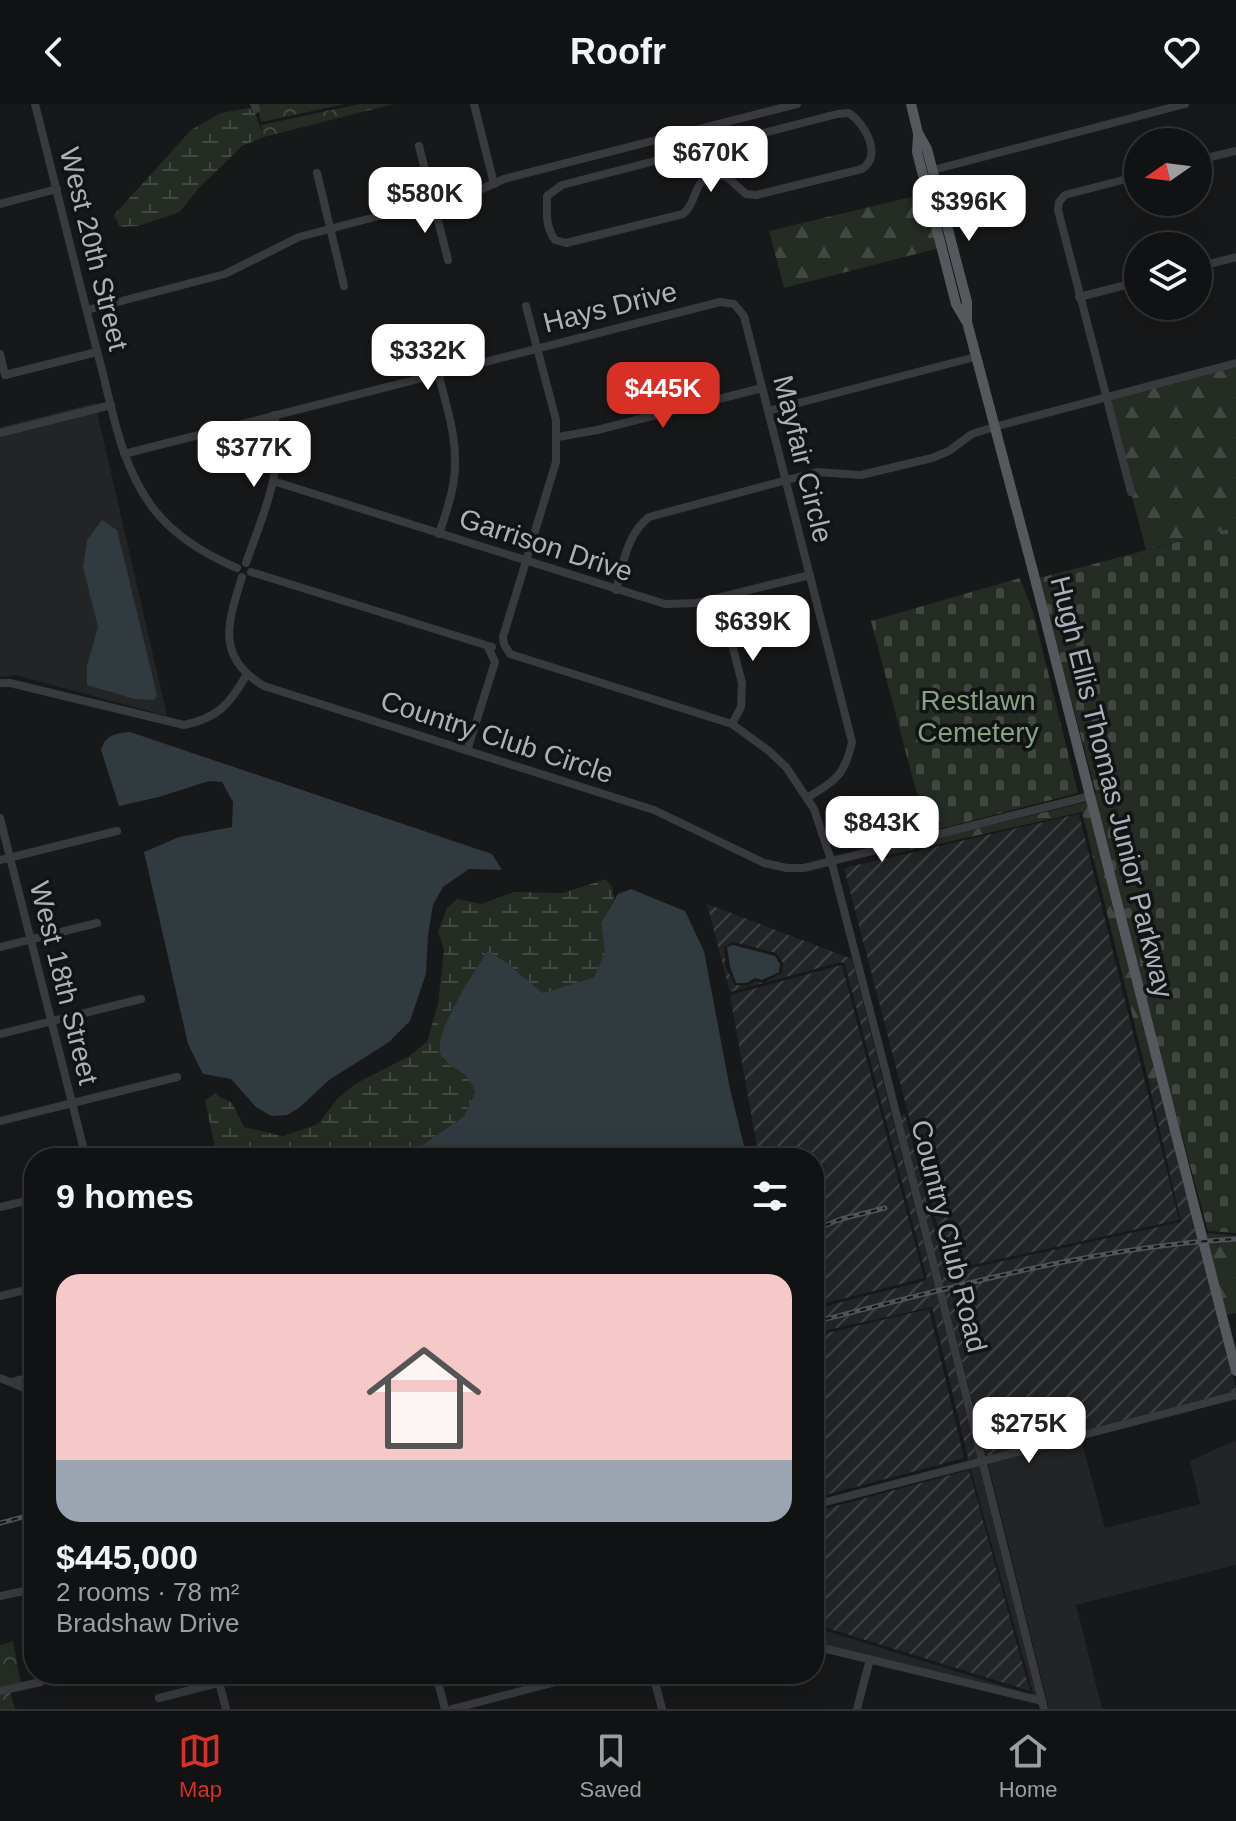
<!DOCTYPE html>
<html lang="en">
<head>
<meta charset="utf-8">
<style>
	:root { --surface:#111213; --page:#1a1b1c; --text:#f1f3f6; --muted:#9c9ea0; --line:#303233; --accent:#d93025 }
	body { margin:0; font-family:Helvetica,sans-serif; background:var(--page); color:var(--text); height:100vh; display:flex; flex-direction:column; font-size:30px; white-space:nowrap }
	* { box-sizing:border-box; margin:0 }
	p { font-size:26px; color:var(--muted) }
	.icon { flex:none; width:44px; height:44px; fill:none; stroke:currentColor; stroke-width:2; stroke-linecap:round; stroke-linejoin:round }
	.map { position:relative; flex:1; overflow:hidden }
	.panel { position:absolute; left:24px; top:1044px; width:800px; height:536px; display:flex; flex-direction:column; background:var(--surface); border-radius:32px; box-shadow:0 8px 32px #0002,0 0 0 2px var(--line) }
	.panel>* { flex:none }
	.needle { width:52px; rotate:256deg }
	.buttons { position:absolute; left:1124px; top:24px; display:grid; gap:16px }
	.buttons a { display:grid; place-items:center; width:88px; height:88px; border-radius:50%; background:var(--surface); box-shadow:0 8px 32px #0002,0 0 0 2px var(--line); font-size:40px }
	.price { position:absolute; translate:-50% -68px; padding:0 18px; border-radius:16px; background:#fff; color:#222; font-size:26px; line-height:52px; filter:drop-shadow(0 2px 4px #0008) }
	.price::after { content:''; position:absolute; left:50%; top:48px; width:24px; height:18px; margin-left:-12px; background:inherit; clip-path:polygon(0 0,100% 0,50% 100%) }
	.price.selected { background:var(--accent); color:#fff }
	ul { padding:0; list-style:none }
	li { display:grid; align-content:center; gap:16px; height:424px; padding:0 32px }
	li+li { border-top:2px solid var(--line) }
	li span { display:grid; place-items:center; height:248px; border-radius:24px; color:#555 }
	li>.icon { margin-inline-start:auto }
	span .icon { width:144px; height:144px; fill:#fffc; stroke-width:1 }
	li b { font-size:34px }
	h2 { display:flex; justify-content:space-between; align-items:center; height:96px; padding:0 32px; font-size:34px }
	header { display:flex; justify-content:space-between; align-items:center; height:104px; padding:0 32px; background:var(--surface); font-size:36px; font-weight:600 }
	.dock { display:flex; justify-content:space-around; align-items:center; height:112px; border-top:2px solid var(--line); background:var(--surface); font-size:22px; color:var(--muted) }
	.dock a { display:grid; justify-items:center; gap:4px }
	.dock .selected { color:var(--accent) }
	.map>svg:first-child { display:block }
	.built { fill:#232426 }
	.industrial { fill:url(#industrial-furrows); fill-rule:evenodd }
	.forest { fill:url(#forest-firs) }
	.wetland { fill:url(#wetland-marsh) }
	.cemetery { fill:url(#cemetery-stones) }
	.park { fill:url(#park-crowns) }
	.water { fill:#303a3f }
	.lines { fill:none; stroke-linecap:round; stroke-linejoin:round }
	.minor { stroke:#393a3e; stroke-width:8 }
	.major { stroke:#55585d; stroke-width:10 }
	.rail-casing { stroke:#505357; stroke-width:5 }
	.rail { stroke:#121314; stroke-width:2; stroke-dasharray:6; stroke-linecap:butt }
	.labels { text-anchor:middle; dominant-baseline:central; stroke-width:7; stroke-linejoin:round; paint-order:stroke }
	.street-label { font-size:28px; fill:#aab1b9; stroke:#121314 }
	.park-label { font-size:28px; fill:#85a382; stroke:#121314 }
</style>
</head>
<body>
<header><svg class="icon" aria-label="back" viewBox="0 0 24 24"><path d="M15 5l-7 7 7 7"/></svg>Roofr<svg class="icon" aria-label="heart" viewBox="0 0 24 24"><path d="M12 20l-8-8c-3-5 5-10 8-4 3-6 11-1 8 4z"/></svg></header>
<div class="map">
<svg width="1236" height="1605" viewBox="0 0 1236 1605">
	<defs>
		<pattern id="industrial-furrows" width="10" height="10" patternUnits="userSpaceOnUse" patternTransform="scale(2)"><rect width="10" height="10" fill="#232426"/><path d="M-1 1l2-2M0 10L10 0M9 11l2-2" fill="none" stroke="#404143"/></pattern>
		<pattern id="forest-firs" width="22" height="20" patternUnits="userSpaceOnUse" patternTransform="scale(2)"><rect width="22" height="20" fill="#242c24"/><path d="M5 1l3.5 6h-7zM16 11l3.5 6h-7z" fill="#414842"/></pattern>
		<pattern id="wetland-marsh" width="20" height="14" patternUnits="userSpaceOnUse" patternTransform="scale(2)"><rect width="20" height="14" fill="#242c24"/><path d="M1 5h8M5 5V1M11 12h8M15 12V8" fill="none" stroke="#414842"/></pattern>
		<pattern id="cemetery-stones" width="16" height="16" patternUnits="userSpaceOnUse" patternTransform="scale(2)"><rect width="16" height="16" fill="#242c24"/><path d="M2 7V4a2 2 0 0 1 4 0v3zM10 15v-3a2 2 0 0 1 4 0v3z" fill="#414842"/></pattern>
		<pattern id="park-crowns" width="20" height="18" patternUnits="userSpaceOnUse" patternTransform="scale(2)"><rect width="20" height="18" fill="#242c24"/><path d="M2 6a3 3 0 1 1 6 0M12 15a3 3 0 1 1 6 0" fill="none" stroke="#414842"/></pattern>
	</defs>
	<rect width="100%" height="100%" fill="#171819"/>
	<g class="built">
		<polygon points="95,299 167,612 15,571 0,573 0,323"/>
		<polygon points="1081,1335 1105,1424 1200,1400 1190,1357 1236,1336 1236,1461 1076,1501 1102,1605 1049,1605 988,1359"/>
		<polygon points="980,1361 1037,1592 814,1539 814,1523 1029,1590 1033,1589 970,1363"/>
	</g>
	<g class="industrial">
		<polygon points="1079,710 1179,1116 949,1166 844,764"/>
		<path d="M707,800L852,855L978,1354L966,1357L968,1354L932,1203L814,1229V1205L925,1177L927,1174L845,860L841,858L730,888ZM734,838L776,849L783,859L782,869L763,879L756,877L748,882L735,881L726,864L724,843Z"/>
		<polygon points="842,861 924,1174 814,1202 814,1054 759,1054 730,891"/>
		<polygon points="1148,975 1158,980 1236,1287 986,1352 900,1012 905,1010 945,1166 949,1169 1181,1118"/>
		<polygon points="929,1205 964,1354 814,1394 814,1232"/>
		<polygon points="969,1366 1030,1587 814,1520 814,1408"/>
	</g>
	<g class="forest">
		<polygon points="932,88 943,143 784,184 769,127"/>
		<polygon points="1236,262 1236,423 1146,446 1132,392 1135,390 1110,296"/>
		<polygon points="1087,698 1158,980 1148,975 1082,708 889,751 888,746"/>
		<polygon points="1206,1129 1236,1132 1236,1209 1226,1211"/>
	</g>
	<g class="wetland">
		<polygon points="249,4 255,9 264,33 242,42 197,86 180,108 138,122 120,123 114,111 191,26 221,9"/>
		<polygon points="606,775 612,783 614,796 601,819 605,848 594,873 543,889 503,856 486,848 451,907 443,956 471,975 475,987 464,1012 404,1054 217,1054 205,996 215,990 232,999 244,1023 283,1032 318,1020 337,995 355,980 408,953 427,938 438,900 444,846 438,827 447,804 457,795 482,800 514,788 563,789"/>
	</g>
	<g class="cemetery">
		<polygon points="1236,423 1236,1129 1208,1127 1090,692 1096,689 1039,474"/>
		<polygon points="1020,474 1033,508 1078,689 927,728 871,517"/>
	</g>
	<g class="park">
		<polygon points="257,0 345,0 261,18"/>
		<polygon points="360,0 394,0 264,33 261,21"/>
		<polygon points="13,1537 21,1580 8,1582 15,1605 0,1605 0,1541"/>
	</g>
	<g class="water">
		<polygon points="102,416 117,426 157,591 154,596 134,595 87,581 87,562 98,523 83,463 87,436"/>
		<path d="M130,628L492,750L502,766L469,765L443,783L433,801L428,831L426,870L410,917L389,938L329,976L299,1004L287,1011L271,1012L256,1003L231,975L203,970L188,940L144,748L179,733L232,723L233,698L222,678L209,677L159,693L119,702L101,646C105,631 116,629 130,628Z"/>
		<path d="M631,785L685,807L704,847L730,985L747,1054H404L464,1012L475,988C467,964 453,968 442,953C428,935 476,866 487,847L503,856L543,889L594,873L605,848L601,819L618,790Z"/>
		<polygon points="733,841 775,852 780,860 779,868 762,876 755,874 747,879 736,879 730,863 727,843"/>
	</g>
	<g class="lines">
		<g class="minor">
			<path d="M35,0C57,87 78,175 101,262C113,309 121,359 150,400C171,430 204,450 237,464"/>
			<polyline points="254,0 256,5"/>
			<polyline points="474,0 494,80"/>
			<path d="M849,9C865,20 883,51 862,65L756,91L746,90L727,73C691,64 700,97 683,110L566,139L555,136C545,122 547,109 547,92L562,81L837,10Z"/>
			<polyline points="707,23 719,72"/>
			<polyline points="694,26 707,75"/>
			<polyline points="419,42 448,156"/>
			<polyline points="1198,56 1236,47"/>
			<polyline points="933,66 1185,0"/>
			<polyline points="317,69 344,182"/>
			<polyline points="0,100 57,85"/>
			<polyline points="1198,163 1236,153"/>
			<polyline points="1079,193 1138,178"/>
			<polyline points="526,202 556,316 556,358 503,533 504,540 510,550 732,620 769,647 786,663 814,705 831,756 885,965 1044,1605"/>
			<polyline points="87,206 225,170 299,133 482,85 504,75 797,0"/>
			<polyline points="0,250 5,271 97,248"/>
			<path d="M438,269C447,304 459,338 454,375C452,393 445,412 439,430"/>
			<polyline points="768,307 975,253"/>
			<polyline points="0,329 111,301"/>
			<polyline points="558,333 597,326 762,284"/>
			<path d="M124,350L720,198L734,200L744,212L852,638C845,670 836,677 808,693"/>
			<polyline points="273,377 665,500 697,499 810,471"/>
			<polyline points="1131,388 1058,106 1059,98 1065,91 1138,72"/>
			<path d="M246,459C263,410 286,363 274,311"/>
			<polyline points="251,468 492,543"/>
			<path d="M242,473C228,518 215,553 264,582L654,706L764,759L787,764H804L1090,692"/>
			<path d="M616,486C623,460 627,430 649,413L817,368L861,371L932,354L949,347L972,330L994,323L1236,259"/>
			<polyline points="720,494 742,579 741,603 732,620"/>
			<path d="M0,579H10L184,621C218,614 230,600 247,570"/>
			<polyline points="467,647 495,558 488,543"/>
			<polyline points="0,714 86,1054"/>
			<polyline points="0,756 117,727"/>
			<polyline points="0,843 97,819"/>
			<polyline points="0,930 141,895"/>
			<polyline points="0,1017 177,973"/>
			<polyline points="195,1054 197,1053"/>
			<polyline points="0,1103 34,1095"/>
			<polyline points="0,1192 34,1184"/>
			<polyline points="0,1274 34,1288"/>
			<polyline points="11,1278 34,1272"/>
			<polyline points="814,1401 1236,1291"/>
			<polyline points="0,1492 24,1487 34,1493"/>
			<polyline points="814,1542 1042,1597"/>
			<polyline points="217,1570 226,1605"/>
			<polyline points="436,1570 445,1605"/>
			<polyline points="653,1570 662,1605"/>
			<polyline points="0,1587 41,1578 51,1570"/>
			<polyline points="159,1594 253,1570"/>
			<polyline points="452,1605 587,1570"/>
			<polyline points="857,1605 870,1555"/>
		</g>
		<g class="major">
			<polyline points="911,0 918,29 927,45 967,198 967,218 1034,471 1236,1267"/>
			<polyline points="918,32 917,48 956,200 966,217"/>
		</g>
		<g class="rail-casing">
			<g id="rail">
				<polyline points="814,1126 841,1115 885,1104"/>
				<path d="M814,1218C953,1183 1092,1143 1236,1135"/>
				<polyline points="0,1419 34,1410"/>
			</g>
		</g>
		<use href="#rail" class="rail"/>
	</g>
	<g class="labels">
		<g class="street-label">
			<text transform="translate(94 145) rotate(76)">West 20th Street</text>
			<text transform="translate(610 203) rotate(-14)">Hays Drive</text>
			<text transform="translate(803 355) rotate(76)">Mayfair Circle</text>
			<text transform="translate(546 441) rotate(18)">Garrison Drive</text>
			<text transform="translate(497 633) rotate(18)">Country Club Circle</text>
			<text transform="translate(1112 683) rotate(76)">Hugh Ellis Thomas Junior Parkway</text>
			<text transform="translate(64 879) rotate(76)">West 18th Street</text>
			<text transform="translate(949 1132) rotate(76)">Country Club Road</text>
		</g>
		<g class="park-label">
			<text x="978" y="596">Restlawn<tspan x="978" dy="32">Cemetery</tspan></text>
		</g>
	</g>
</svg>
<div class="buttons">
<a><svg class="needle" viewBox="-14 -14 28 28"><path d="M0-13l5 13h-10z" fill="#e53935"/><path d="M0 13l5-13h-10z" fill="#9c9ea0"/></svg></a>
<a><svg class="icon" aria-label="layers" viewBox="0 0 24 24"><path d="M12 4l9 5-9 5-9-5zM3 14l9 5 9-5"/></svg></a>
</div>
<b class="price" style="left:711px;top:90px">$670K</b>
<b class="price" style="left:425px;top:131px">$580K</b>
<b class="price" style="left:969px;top:139px">$396K</b>
<b class="price" style="left:428px;top:288px">$332K</b>
<b class="price selected" style="left:663px;top:326px">$445K</b>
<b class="price" style="left:254px;top:385px">$377K</b>
<b class="price" style="left:753px;top:559px">$639K</b>
<b class="price" style="left:882px;top:760px">$843K</b>
<b class="price" style="left:1029px;top:1361px">$275K</b>
<section class="panel">
<h2>9 homes<svg class="icon" aria-label="filters" viewBox="0 0 24 24"><path d="M4 7h16M4 17h16"/><circle cx="9" cy="7" r="2"/><circle cx="15" cy="17" r="2"/></svg></h2>
<ul>
<li><span style="background:linear-gradient(#f6c9c9 75%,#9aa5b1 0)"><svg class="icon" aria-label="home" viewBox="0 0 24 24"><path d="M3 11l9-7 9 7M6 9v11h12V9"/></svg></span><div><b>$445,000</b><p>2 rooms · 78 m²</p><p>Bradshaw Drive</p></div></li>
</ul>
</section>
</div>
<nav class="dock">
<a class="selected"><svg class="icon" aria-label="map" viewBox="0 0 24 24"><path d="M3 6l6-2 6 2 6-2v14l-6 2-6-2-6 2zM9 4v14M15 6v14"/></svg>Map</a>
<a><svg class="icon" aria-label="saved" viewBox="0 0 24 24"><path d="M7 4h10v16l-5-4-5 4z"/></svg>Saved</a>
<a><svg class="icon" aria-label="home" viewBox="0 0 24 24"><path d="M3 11l9-7 9 7M6 9v11h12V9"/></svg>Home</a>
</nav>
</body>
</html>
